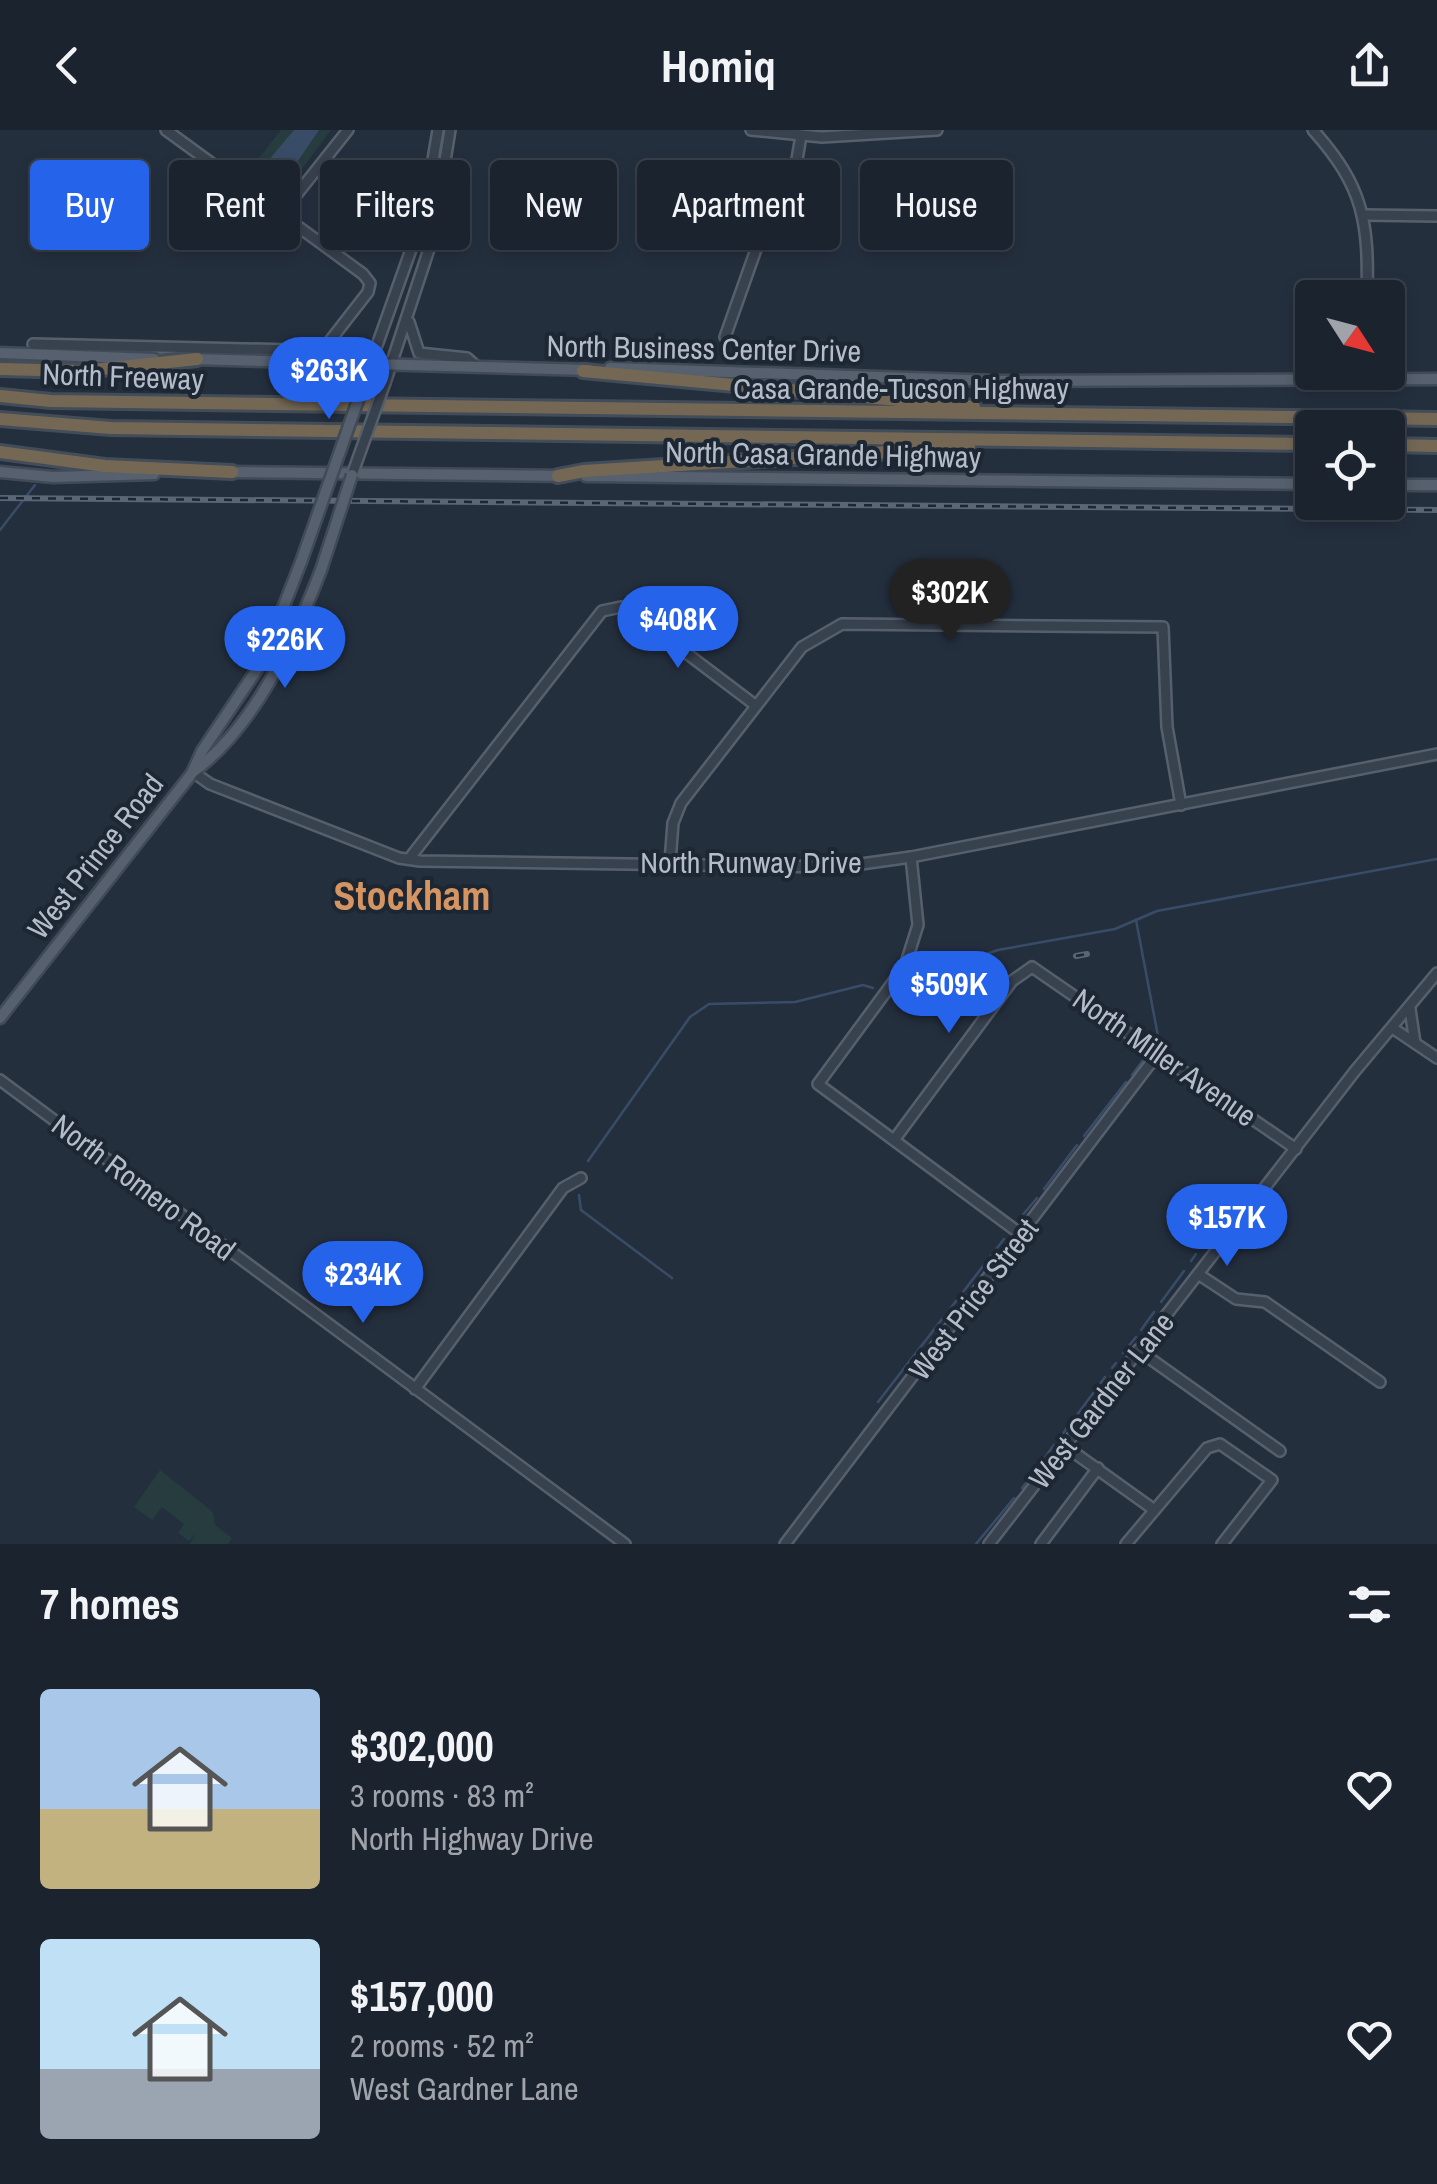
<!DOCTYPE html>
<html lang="en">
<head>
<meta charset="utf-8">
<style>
	:root { --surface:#1b232e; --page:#242b36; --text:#f1f3f6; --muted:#a0a4aa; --line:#39404a; --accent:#2563eb }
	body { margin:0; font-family:"Archivo Narrow",sans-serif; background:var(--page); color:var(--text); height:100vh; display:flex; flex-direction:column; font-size:38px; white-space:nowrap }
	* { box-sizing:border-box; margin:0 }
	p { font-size:32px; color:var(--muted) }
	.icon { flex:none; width:55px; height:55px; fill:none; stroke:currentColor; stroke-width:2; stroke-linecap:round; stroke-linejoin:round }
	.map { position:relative; height:1414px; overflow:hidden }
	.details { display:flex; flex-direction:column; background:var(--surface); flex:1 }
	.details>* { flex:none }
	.banner { position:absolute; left:30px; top:30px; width:1378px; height:90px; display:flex; gap:20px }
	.needle { width:65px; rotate:126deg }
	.tools { position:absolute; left:1295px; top:150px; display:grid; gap:20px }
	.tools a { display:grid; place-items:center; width:110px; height:110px; border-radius:10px; background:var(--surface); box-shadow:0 5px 15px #0003,0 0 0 2px var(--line); font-size:50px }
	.price { position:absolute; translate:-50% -85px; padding:0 22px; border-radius:35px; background:var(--accent); color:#fff; font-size:32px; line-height:65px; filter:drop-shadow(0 2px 5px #0008) }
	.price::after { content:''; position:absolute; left:50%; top:60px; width:30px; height:22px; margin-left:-15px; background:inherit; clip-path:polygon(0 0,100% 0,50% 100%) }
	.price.selected { background:#222; color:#fff }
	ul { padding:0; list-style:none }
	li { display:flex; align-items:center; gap:30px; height:250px; padding:0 40px }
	li span { display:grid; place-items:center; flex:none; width:280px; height:200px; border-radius:10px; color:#555 }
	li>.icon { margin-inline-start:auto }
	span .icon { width:120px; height:120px; fill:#fffc; stroke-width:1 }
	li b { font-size:42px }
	h2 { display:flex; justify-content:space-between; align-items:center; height:120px; padding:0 40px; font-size:42px }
	.chip { padding:0 35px; border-radius:10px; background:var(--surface); box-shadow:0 5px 15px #0003,0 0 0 2px var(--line); font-size:35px; line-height:90px }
	.chip.selected { background:var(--accent); color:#fff }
	header { display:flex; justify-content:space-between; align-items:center; height:130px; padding:0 40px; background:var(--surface); font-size:45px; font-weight:700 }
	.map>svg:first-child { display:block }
	.green { fill:#263c3f }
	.water { fill:#394c67 }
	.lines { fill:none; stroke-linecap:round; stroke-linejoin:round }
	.stream { stroke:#394c67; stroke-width:2.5 }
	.minor-casing { stroke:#565f6c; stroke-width:14 }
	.major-casing { stroke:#414a57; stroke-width:15 }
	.highway-casing { stroke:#434c59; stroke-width:18 }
	.minor { stroke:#38414e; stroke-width:9 }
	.major { stroke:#56606e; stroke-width:10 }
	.highway { stroke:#746855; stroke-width:12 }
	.rail-casing { stroke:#5a6575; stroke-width:6 }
	.rail { stroke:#1d2633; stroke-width:2.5; stroke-dasharray:8; stroke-linecap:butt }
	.minor-bridge-casing { stroke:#565f6c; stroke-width:14; stroke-linecap:butt }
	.major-bridge-casing { stroke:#414a57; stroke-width:15; stroke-linecap:butt }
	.minor-bridge { stroke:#38414e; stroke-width:9 }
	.major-bridge { stroke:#56606e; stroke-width:10 }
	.labels { text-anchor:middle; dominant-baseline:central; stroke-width:8; stroke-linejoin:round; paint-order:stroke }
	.street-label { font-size:30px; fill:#b4bcc9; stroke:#1d2633 }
	.district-label { font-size:40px; font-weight:bold; fill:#d59563; stroke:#1d2633 }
</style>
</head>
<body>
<header><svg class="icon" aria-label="back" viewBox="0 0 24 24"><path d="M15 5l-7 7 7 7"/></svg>Homiq<svg class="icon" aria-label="share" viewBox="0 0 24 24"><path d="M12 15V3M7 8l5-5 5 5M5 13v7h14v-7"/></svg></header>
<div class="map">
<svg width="1437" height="1414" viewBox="0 0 1437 1414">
	<rect width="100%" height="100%" fill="#242f3e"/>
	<g class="green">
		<polygon points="281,0 331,0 284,63 271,66 245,46"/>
		<polygon points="160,1340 213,1382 215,1395 232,1408 228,1414 190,1414 196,1403 189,1411 178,1403 184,1394 162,1377 152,1390 134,1377"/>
	</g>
	<polygon class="water" points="294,0 319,0 274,66 252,50"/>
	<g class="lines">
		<g class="stream">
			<polyline points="0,400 35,355"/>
			<polyline points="1136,790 1158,906"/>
			<polyline points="906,852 998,820 1115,799 1157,781 1437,729"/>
			<polyline points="1132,945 1144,929"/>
			<polyline points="1084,1006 1126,952"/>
			<polyline points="588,1031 690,887 709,874 795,872 863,855 873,858"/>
			<polyline points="1044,1059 1077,1015"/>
			<polyline points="579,1065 581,1080 672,1148"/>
			<polyline points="1021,1087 1037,1068"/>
			<polyline points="1191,1131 1196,1124"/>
			<polyline points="1161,1172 1184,1141"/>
			<polyline points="1141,1200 1154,1182"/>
			<polyline points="1123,1223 1136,1207"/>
			<polyline points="1112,1238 1116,1233"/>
			<polyline points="878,1272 1004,1109"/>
			<polyline points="1077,1285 1105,1247"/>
			<polyline points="1062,1305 1069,1295"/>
			<polyline points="1038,1337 1054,1315"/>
			<polyline points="1022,1358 1031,1347"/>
			<polyline points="976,1414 1014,1368"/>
		</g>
		<g class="minor-casing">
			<g id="minor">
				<polyline points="751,0 822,7 937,0"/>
				<path d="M1313,0C1364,57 1369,92 1367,168"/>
				<polyline points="282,83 348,0"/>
				<polyline points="1364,85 1437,86"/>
				<polyline points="409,192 419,223 467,228 476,236"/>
				<polyline points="725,207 765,94 795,41 801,6"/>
				<polyline points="33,214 293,220 326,216 368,162 370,153 363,144 166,0"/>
				<polyline points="370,235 424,83 438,0"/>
				<polyline points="385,253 432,110 450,0"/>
				<polyline points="193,642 210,654 399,728 420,731 840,737 911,727 1437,624"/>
				<polyline points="911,727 918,795 905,836 818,954 1022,1105"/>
				<polyline points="409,729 602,481 621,477 632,482 755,575"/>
				<polyline points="670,732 673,693 681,673 802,517 842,494 1163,497 1167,597 1181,675"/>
				<polyline points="1410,879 1415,913"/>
				<polyline points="1394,899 1437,928"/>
				<polyline points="0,950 625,1414"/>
				<polyline points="894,1010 1012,851 1032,837 1296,1019"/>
				<polyline points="1198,1144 1236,1169 1265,1172 1380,1252"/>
				<polyline points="1138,1220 1280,1321"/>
				<polyline points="415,1259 563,1058 581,1048"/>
				<polyline points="1065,1316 1153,1379"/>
				<polyline points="785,1414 1159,922"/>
				<polyline points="989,1414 1355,941 1437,843"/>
				<polyline points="1041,1414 1098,1338"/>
				<polyline points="1126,1414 1207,1318 1220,1314 1272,1350 1222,1414"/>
			</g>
		</g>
		<g class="major-casing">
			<g id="major">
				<polyline points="0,223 154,229"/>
				<polyline points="191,229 589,240"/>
				<polyline points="610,238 998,251 1437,249"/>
				<polyline points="0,342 53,347 154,344"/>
				<polyline points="226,342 564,346"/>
				<polyline points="586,346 1312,354"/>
				<polyline points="1388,355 1437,355"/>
				<polyline points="193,641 202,621 262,532 301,432"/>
				<path d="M0,888L193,642C255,597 294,510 321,440"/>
			</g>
		</g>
		<g class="highway-casing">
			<g id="highway">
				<polyline points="0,239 83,241 197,229"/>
				<polyline points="583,241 974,277"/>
				<polyline points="0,266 51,271 1437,289"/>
				<polyline points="0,289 111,298 1312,314"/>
				<polyline points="1388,315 1437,316"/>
				<polyline points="0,322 105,336 232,342"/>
				<polyline points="558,346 584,341 969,317"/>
			</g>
		</g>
		<use href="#minor" class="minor"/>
		<use href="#major" class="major"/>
		<use href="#highway" class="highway"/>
		<g class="rail-casing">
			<g id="rail">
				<polyline points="0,368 1437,380"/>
				<polyline points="1076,826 1087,824"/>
			</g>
		</g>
		<use href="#rail" class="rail"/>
		<g class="minor-bridge-casing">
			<polyline id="minor-bridge" points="352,345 385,253"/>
		</g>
		<g class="major-bridge-casing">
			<g id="major-bridge">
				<polyline points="301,432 364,253"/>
				<polyline points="321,440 352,345"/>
			</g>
		</g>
		<use href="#minor-bridge" class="minor-bridge"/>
		<use href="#major-bridge" class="major-bridge"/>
	</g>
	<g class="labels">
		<g class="street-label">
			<text transform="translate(704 218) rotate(1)">North Business Center Drive</text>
			<text transform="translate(123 246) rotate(2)">North Freeway</text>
			<text x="901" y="258">Casa Grande-Tucson Highway</text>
			<text transform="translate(823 324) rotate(1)">North Casa Grande Highway</text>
			<text transform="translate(95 726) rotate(-52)">West Prince Road</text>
			<text x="751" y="732">North Runway Drive</text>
			<text transform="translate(1165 927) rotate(35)">North Miller Avenue</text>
			<text transform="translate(144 1057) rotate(37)">North Romero Road</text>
			<text transform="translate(973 1169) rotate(-53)">West Price Street</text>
			<text transform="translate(1101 1270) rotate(-52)">West Gardner Lane</text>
		</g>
		<g class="district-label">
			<text x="412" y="765">Stockham</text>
		</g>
	</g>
</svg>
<div class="tools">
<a><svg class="needle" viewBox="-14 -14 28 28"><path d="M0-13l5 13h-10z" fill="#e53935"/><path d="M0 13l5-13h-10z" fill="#a0a4aa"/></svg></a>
<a><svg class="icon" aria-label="locate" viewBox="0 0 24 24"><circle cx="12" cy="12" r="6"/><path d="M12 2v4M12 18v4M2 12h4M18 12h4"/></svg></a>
</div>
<b class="price" style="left:329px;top:292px">$263K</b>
<b class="price selected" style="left:950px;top:514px">$302K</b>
<b class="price" style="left:678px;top:541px">$408K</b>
<b class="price" style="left:285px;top:561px">$226K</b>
<b class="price" style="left:949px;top:906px">$509K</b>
<b class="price" style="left:1227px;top:1139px">$157K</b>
<b class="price" style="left:363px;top:1196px">$234K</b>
<div class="banner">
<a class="chip selected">Buy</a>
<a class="chip">Rent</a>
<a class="chip">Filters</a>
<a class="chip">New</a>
<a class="chip">Apartment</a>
<a class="chip">House</a>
</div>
</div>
<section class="details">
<h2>7 homes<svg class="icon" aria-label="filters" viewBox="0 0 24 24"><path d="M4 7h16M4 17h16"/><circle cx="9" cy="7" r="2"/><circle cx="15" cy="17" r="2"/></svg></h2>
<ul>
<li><span style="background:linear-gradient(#a9c7e8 60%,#c2b280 0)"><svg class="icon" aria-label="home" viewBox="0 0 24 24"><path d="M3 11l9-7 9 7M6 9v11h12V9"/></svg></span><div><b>$302,000</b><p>3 rooms · 83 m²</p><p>North Highway Drive</p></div><svg class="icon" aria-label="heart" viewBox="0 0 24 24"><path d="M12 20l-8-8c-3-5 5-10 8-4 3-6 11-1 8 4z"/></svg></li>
<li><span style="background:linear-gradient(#bfe0f5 65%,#9aa5b1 0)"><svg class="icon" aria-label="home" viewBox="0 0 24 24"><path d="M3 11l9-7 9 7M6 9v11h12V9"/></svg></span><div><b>$157,000</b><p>2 rooms · 52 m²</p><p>West Gardner Lane</p></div><svg class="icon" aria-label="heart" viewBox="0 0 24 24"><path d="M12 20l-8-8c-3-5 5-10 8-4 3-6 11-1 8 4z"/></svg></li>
</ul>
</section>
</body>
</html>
